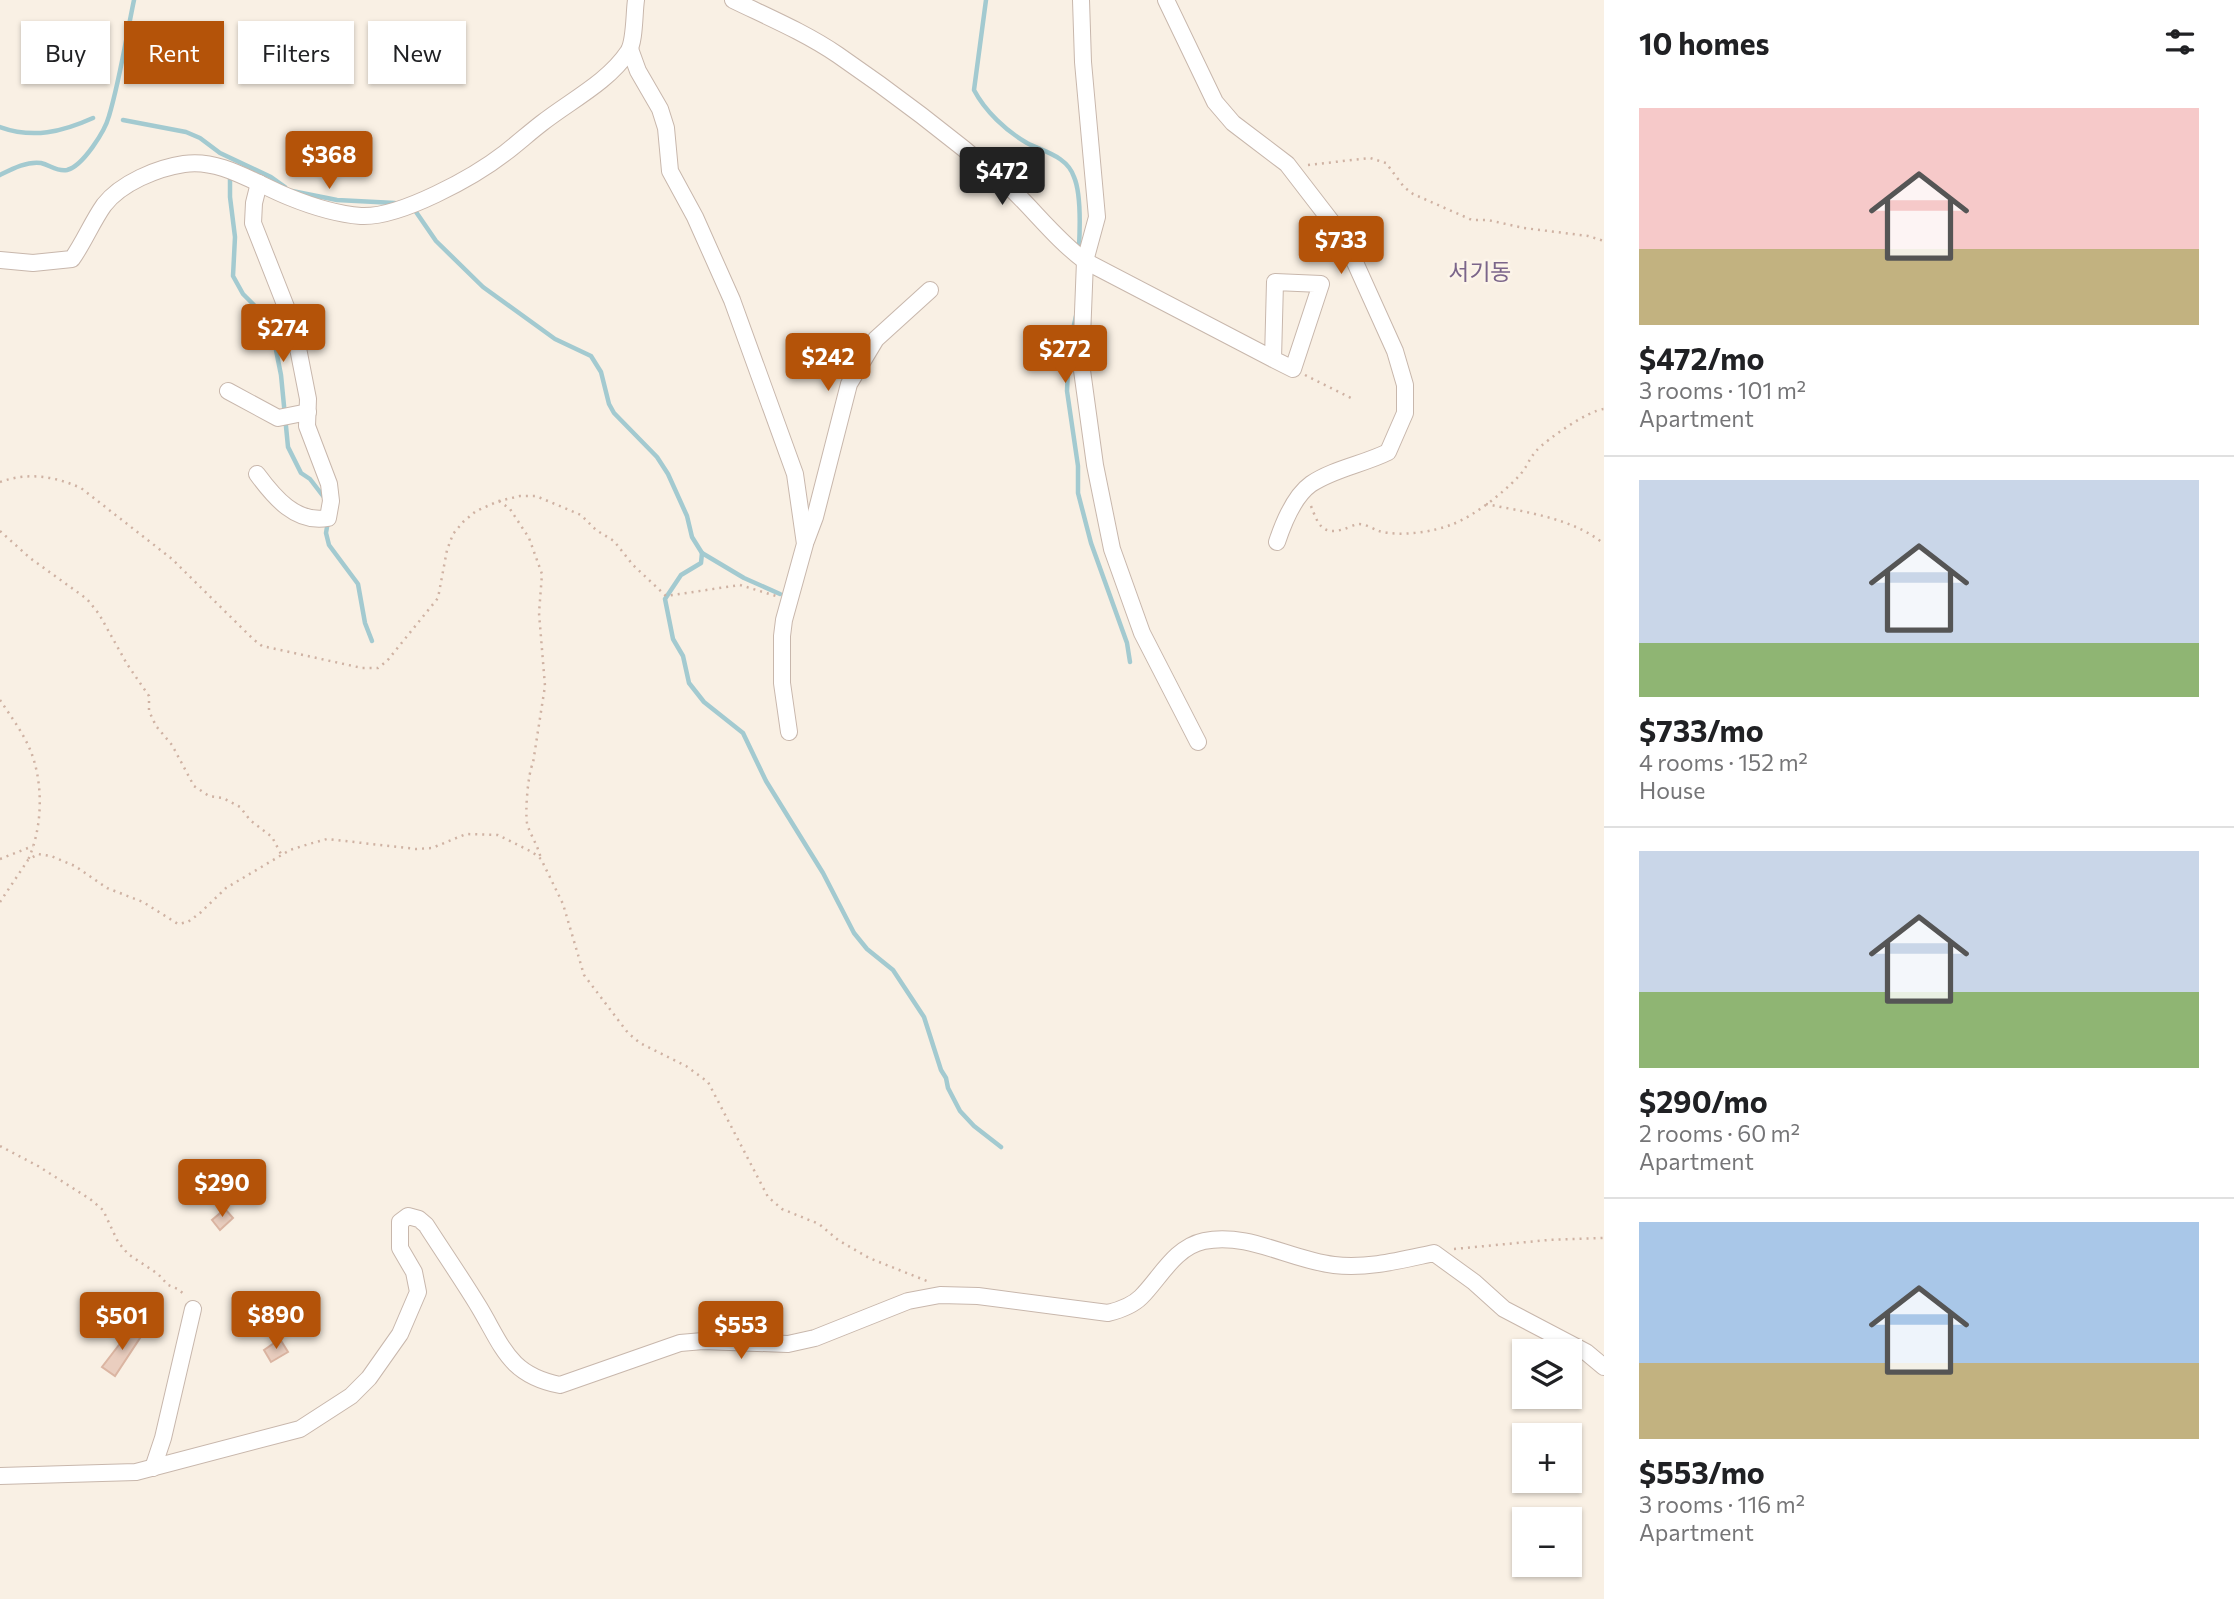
<!DOCTYPE html>
<html lang="en">
<head>
<meta charset="utf-8">
<style>
	:root { --surface:#fff; --page:#f2f2f2; --text:#202124; --muted:#757577; --line:#e0e0e0; --accent:#b45309 }
	body { margin:0; font-family:Commissioner,"Noto Sans KR",sans-serif; background:var(--page); color:var(--text); height:100vh; display:flex; flex-direction:column; font-size:26px; white-space:nowrap }
	* { box-sizing:border-box; margin:0 }
	p { font-size:23px; color:var(--muted) }
	.icon { flex:none; width:38px; height:38px; fill:none; stroke:currentColor; stroke-width:2; stroke-linecap:round; stroke-linejoin:round }
	.map { position:relative; flex:1; overflow:hidden }
	.details { display:flex; flex-direction:column; background:var(--surface); width:630px }
	.details>* { flex:none }
	.top-card { position:absolute; left:21px; top:21px; width:665px; height:63px; display:flex; gap:14px }
	.tools { position:absolute; left:1512px; top:1339px; display:grid; gap:14px }
	.tools a { display:grid; place-items:center; width:70px; height:70px; border-radius:0px; background:var(--surface); box-shadow:0 2px 5px #0004; font-size:35px }
	.price { position:absolute; translate:-50% -60px; padding:0 16px; border-radius:7px; background:var(--accent); color:#fff; font-size:23px; line-height:46px; filter:drop-shadow(0 2px 4px #0008) }
	.price::after { content:''; position:absolute; left:50%; top:42px; width:21px; height:16px; margin-left:-10px; background:inherit; clip-path:polygon(0 0,100% 0,50% 100%) }
	.price.active { background:#222; color:#fff }
	ul { padding:0; list-style:none }
	li { display:grid; align-content:center; gap:14px; height:371px; padding:0 35px }
	li+li { border-top:2px solid var(--line) }
	li span { display:grid; place-items:center; height:217px; border-radius:0px; color:#555 }
	li>.icon { margin-inline-start:auto }
	span .icon { width:126px; height:126px; fill:#fffc; stroke-width:1 }
	li b { font-size:30px }
	h2 { display:flex; justify-content:space-between; align-items:center; height:84px; padding:0 35px; font-size:30px }
	.tag { padding:0 24px; border-radius:0px; background:var(--surface); box-shadow:0 2px 5px #0004; font-size:24px; line-height:63px }
	.tag.active { background:var(--accent); color:#fff }
	main { display:flex; flex:1; min-height:0 }
	.map>svg:first-child { display:block }
	.lines { fill:none; stroke-linecap:round; stroke-linejoin:round }
	.stream { stroke:#a3cad0; stroke-width:4.5 }
	.building { fill:#eacebf; stroke:#dbb5a2; stroke-width:2 }
	.minor-casing { stroke:#c8b7ac; stroke-width:18 }
	.path { stroke:#cfb2a3; stroke-width:2.5; stroke-dasharray:2 5; stroke-linecap:butt }
	.minor { stroke:#fff; stroke-width:16 }
	.labels { text-anchor:middle; dominant-baseline:central; stroke-width:5; stroke-linejoin:round; paint-order:stroke }
	.quarter-label { font-size:23px; fill:#7b658a; stroke:#fcf4e9 }
</style>
</head>
<body>
<main>
<div class="map">
<svg width="1604" height="1599" viewBox="0 0 1604 1599">
	<rect width="100%" height="100%" fill="#f9f0e4"/>
	<g class="lines">
		<g class="stream">
			<path d="M986,0L974,90C985,111 1006,131 1027,143C1044,152 1067,156 1074,177C1081,193 1080,228 1079,247"/>
			<polyline points="123,120 186,132 200,138 220,153 271,177 285,187"/>
			<path d="M0,127C33,139 62,132 93,118"/>
			<polyline points="230,174 230,197 235,237 233,276 243,294 254,305 274,340 281,375 288,447 301,473 310,479 323,496"/>
			<path d="M0,175C12,169 27,161 41,163C50,165 57,172 67,170C83,166 105,131 109,116C120,79 126,38 134,0"/>
			<polyline points="292,191 337,200 395,203"/>
			<polyline points="414,209 436,241 483,287 555,339 591,356 601,372 609,404 614,413 657,457 668,474 687,516 692,537 702,553 744,578 780,594"/>
			<polyline points="1076,316 1069,347 1067,391 1078,466 1078,493 1091,543 1127,643 1130,662"/>
			<polyline points="328,521 326,533 329,545 358,584 365,623 372,641"/>
			<polyline points="702,553 701,563 681,575 665,599 673,639 683,656 689,683 704,702 743,733 766,781 823,873 854,933 867,949 893,970 924,1017 941,1070 946,1078 948,1088 960,1111 974,1126 1001,1147"/>
		</g>
	</g>
	<g class="building">
		<polygon points="225,1209 233,1218 220,1230 212,1220"/>
		<polygon points="132,1328 142,1335 115,1376 102,1367"/>
		<polygon points="280,1339 288,1352 271,1362 264,1350"/>
	</g>
	<g class="lines">
		<g class="minor-casing">
			<g id="minor">
				<path d="M733,0C768,17 806,33 838,55C895,94 951,137 1004,182C1032,207 1054,238 1085,261L1273,359L1293,369L1321,284L1275,282L1273,359"/>
				<polyline points="1081,0 1083,62 1097,217 1085,261 1081,363 1095,465 1112,549 1142,633 1198,742"/>
				<path d="M1166,0L1215,102L1233,123L1287,164L1344,238L1395,351L1405,385V413L1388,452C1364,464 1333,469 1311,484C1294,496 1283,524 1277,542"/>
				<polyline points="630,49 638,71 660,109 666,128 670,171 695,217 732,300 795,474 805,544 784,620 782,636 782,683 789,732"/>
				<path d="M0,260L33,263L72,259C84,242 92,222 104,205C121,183 157,168 184,164C220,158 256,184 289,197C311,206 336,214 361,216C400,218 474,177 505,153C518,143 529,133 542,123C570,101 608,82 628,52C635,42 634,13 636,0"/>
				<polyline points="228,391 278,418 308,412"/>
				<path d="M257,474C274,497 296,524 328,518L331,501L329,484L307,426L308,399L297,343L288,312L253,223L254,203L259,183"/>
				<polyline points="806,541 815,517 849,384 876,339 930,290"/>
				<polyline points="153,1468 163,1438 193,1309"/>
				<path d="M0,1476L136,1472L300,1429L351,1396L369,1378L400,1334L418,1292L414,1272L400,1248V1222L408,1216L419,1219L426,1225C444,1253 462,1279 479,1307C503,1347 509,1375 560,1385L680,1343L703,1341L788,1344L815,1338L908,1301L940,1295L978,1296L1108,1313C1120,1310 1132,1306 1141,1297C1160,1278 1175,1247 1204,1241C1249,1232 1290,1260 1334,1265C1368,1269 1401,1260 1434,1253L1474,1282L1504,1309L1586,1352L1604,1367"/>
			</g>
		</g>
		<g class="path">
			<polyline points="1308,165 1370,158 1386,163 1404,187 1413,194 1472,220 1488,220 1524,228 1588,236 1604,241"/>
			<polyline points="1305,375 1355,400"/>
			<path d="M0,482C28,472 54,476 81,488L172,559L253,639L262,646L362,668H378L387,661L438,598L447,550L453,534L463,522L476,511L499,501L520,496H536L581,515L596,530L614,541L633,565L666,596L740,585L776,596"/>
			<path d="M499,501L510,509L529,538L542,574L539,613L545,686L533,763C528,773 525,811 527,823C530,835 538,845 541,859"/>
			<path d="M1486,504C1525,512 1573,518 1604,544"/>
			<path d="M1311,506C1318,524 1322,536 1344,529C1348,528 1355,524 1359,524C1366,524 1373,529 1379,531C1400,537 1434,532 1453,524C1474,516 1503,493 1518,477C1526,469 1529,459 1536,451C1547,439 1589,410 1604,409"/>
			<polyline points="0,531 30,558 87,599 99,614 127,664 149,696 149,711 156,726 172,745 194,786 209,796 223,798 240,807 250,820 272,837 281,854"/>
			<path d="M0,700C10,715 21,730 29,747C44,781 43,827 28,860"/>
			<polyline points="0,859 33,846"/>
			<polyline points="0,902 28,860 38,854 51,856 75,866 107,888 143,902 178,924 188,922 200,913 226,888 290,850 309,844 327,839 416,849 432,848 466,834 498,835 532,852 541,859 563,904 584,975 628,1033 640,1043 686,1066 708,1082 768,1197 782,1209 819,1224 838,1240 869,1258 927,1281"/>
			<polyline points="0,1146 38,1166 90,1199 103,1210 118,1242 128,1254 158,1274 168,1285 178,1289 186,1296"/>
			<polyline points="1454,1249 1548,1240 1604,1238"/>
		</g>
		<use href="#minor" class="minor"/>
	</g>
	<g class="labels">
		<g class="quarter-label">
			<text x="1480" y="271">서기동</text>
		</g>
	</g>
</svg>
<div class="tools">
<a><svg class="icon" aria-label="layers" viewBox="0 0 24 24"><path d="M12 4l9 5-9 5-9-5zM3 14l9 5 9-5"/></svg></a>
<a>+</a>
<a>−</a>
</div>
<b class="price" style="left:329px;top:191px">$368</b>
<b class="price active" style="left:1002px;top:207px">$472</b>
<b class="price" style="left:1341px;top:276px">$733</b>
<b class="price" style="left:283px;top:364px">$274</b>
<b class="price" style="left:1065px;top:385px">$272</b>
<b class="price" style="left:828px;top:393px">$242</b>
<b class="price" style="left:222px;top:1219px">$290</b>
<b class="price" style="left:276px;top:1351px">$890</b>
<b class="price" style="left:122px;top:1352px">$501</b>
<b class="price" style="left:741px;top:1361px">$553</b>
<div class="top-card">
<a class="tag">Buy</a>
<a class="tag active">Rent</a>
<a class="tag">Filters</a>
<a class="tag">New</a>
</div>
</div>
<section class="details">
<h2>10 homes<svg class="icon" aria-label="filters" viewBox="0 0 24 24"><path d="M4 7h16M4 17h16"/><circle cx="9" cy="7" r="2"/><circle cx="15" cy="17" r="2"/></svg></h2>
<ul>
<li><span style="background:linear-gradient(#f6c9c9 65%,#c2b280 0)"><svg class="icon" aria-label="home" viewBox="0 0 24 24"><path d="M3 11l9-7 9 7M6 9v11h12V9"/></svg></span><div><b>$472/mo</b><p>3 rooms · 101 m²</p><p>Apartment</p></div></li>
<li><span style="background:linear-gradient(#c9d6e8 75%,#8fb573 0)"><svg class="icon" aria-label="home" viewBox="0 0 24 24"><path d="M3 11l9-7 9 7M6 9v11h12V9"/></svg></span><div><b>$733/mo</b><p>4 rooms · 152 m²</p><p>House</p></div></li>
<li><span style="background:linear-gradient(#c9d6e8 65%,#8fb573 0)"><svg class="icon" aria-label="home" viewBox="0 0 24 24"><path d="M3 11l9-7 9 7M6 9v11h12V9"/></svg></span><div><b>$290/mo</b><p>2 rooms · 60 m²</p><p>Apartment</p></div></li>
<li><span style="background:linear-gradient(#a9c7e8 65%,#c2b280 0)"><svg class="icon" aria-label="home" viewBox="0 0 24 24"><path d="M3 11l9-7 9 7M6 9v11h12V9"/></svg></span><div><b>$553/mo</b><p>3 rooms · 116 m²</p><p>Apartment</p></div></li>
</ul>
</section>
</main>
</body>
</html>
